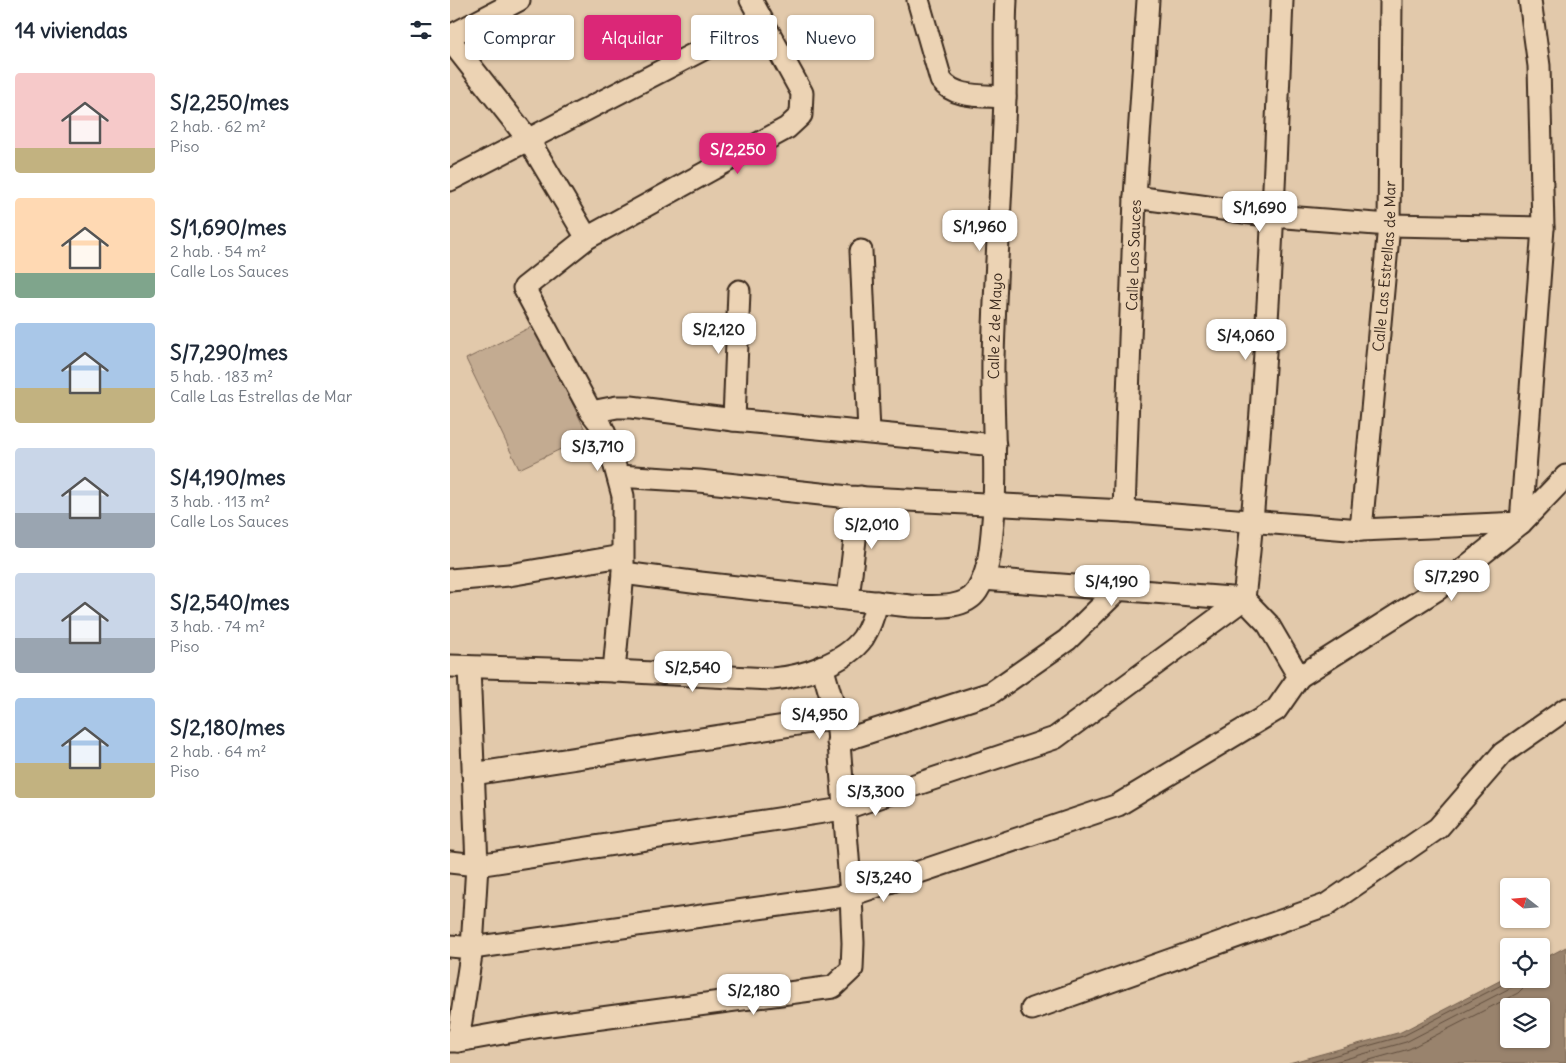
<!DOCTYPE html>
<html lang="es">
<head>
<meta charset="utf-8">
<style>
	:root { --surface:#fff; --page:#f2f2f3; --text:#1f2937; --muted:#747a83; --accent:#db2777 }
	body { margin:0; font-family:Delius,sans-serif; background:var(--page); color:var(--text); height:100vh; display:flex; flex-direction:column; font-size:19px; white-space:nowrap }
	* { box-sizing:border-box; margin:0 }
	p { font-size:16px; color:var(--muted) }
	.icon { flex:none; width:28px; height:28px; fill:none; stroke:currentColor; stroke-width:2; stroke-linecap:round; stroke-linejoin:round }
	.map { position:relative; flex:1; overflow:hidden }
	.drawer { display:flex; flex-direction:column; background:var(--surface); width:450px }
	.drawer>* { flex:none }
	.top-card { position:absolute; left:15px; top:15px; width:475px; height:45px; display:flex; gap:10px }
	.needle { width:32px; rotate:287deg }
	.tools { position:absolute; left:1050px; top:878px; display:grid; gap:10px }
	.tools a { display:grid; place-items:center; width:50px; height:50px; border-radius:5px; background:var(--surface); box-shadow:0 1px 4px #0004; font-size:25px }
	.price { position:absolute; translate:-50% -42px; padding:0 11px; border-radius:10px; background:#fff; color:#222; font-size:16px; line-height:32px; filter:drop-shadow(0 1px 2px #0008) }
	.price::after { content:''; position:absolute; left:50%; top:30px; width:15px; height:11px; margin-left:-8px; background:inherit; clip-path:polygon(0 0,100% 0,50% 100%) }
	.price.on { background:var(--accent); color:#fff }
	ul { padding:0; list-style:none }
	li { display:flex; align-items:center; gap:15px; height:125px; padding:0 15px }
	li span { display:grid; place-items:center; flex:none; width:140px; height:100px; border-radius:5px; color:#555 }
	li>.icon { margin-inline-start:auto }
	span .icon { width:60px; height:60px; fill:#fffc; stroke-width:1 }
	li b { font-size:21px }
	h2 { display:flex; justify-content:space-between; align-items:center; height:60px; padding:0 15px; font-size:21px }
	.chip { padding:0 18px; border-radius:5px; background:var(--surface); box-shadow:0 1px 4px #0004; font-size:18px; line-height:45px }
	.chip.on { background:var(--accent); color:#fff }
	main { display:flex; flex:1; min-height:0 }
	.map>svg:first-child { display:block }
	.green { fill:#c3ab91; stroke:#7f6a58 }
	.water { fill:#99836d; stroke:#735f4d; fill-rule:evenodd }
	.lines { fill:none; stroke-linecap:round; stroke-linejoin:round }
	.shore { stroke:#614e3e; stroke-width:1 }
	.minor-casing { stroke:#3b2a1e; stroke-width:25 }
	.minor { stroke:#ecd3b4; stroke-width:21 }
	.labels { text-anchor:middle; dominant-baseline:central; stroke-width:5; stroke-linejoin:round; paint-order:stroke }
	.street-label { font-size:15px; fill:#3b2a1e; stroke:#ecd3b4 }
</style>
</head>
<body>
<main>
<section class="drawer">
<h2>14 viviendas<svg class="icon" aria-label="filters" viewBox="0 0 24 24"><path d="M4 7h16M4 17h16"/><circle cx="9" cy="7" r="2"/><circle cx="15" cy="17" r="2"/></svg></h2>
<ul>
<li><span style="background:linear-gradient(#f6c9c9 75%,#c2b280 0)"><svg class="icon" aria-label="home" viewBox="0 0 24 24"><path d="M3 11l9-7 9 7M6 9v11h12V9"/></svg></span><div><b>S/2,250/mes</b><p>2 hab. · 62 m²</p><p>Piso</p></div></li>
<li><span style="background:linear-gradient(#ffd9b3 75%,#7fa58c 0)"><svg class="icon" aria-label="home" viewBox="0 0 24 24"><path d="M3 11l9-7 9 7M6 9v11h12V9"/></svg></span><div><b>S/1,690/mes</b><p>2 hab. · 54 m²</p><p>Calle Los Sauces</p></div></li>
<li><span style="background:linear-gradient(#a9c7e8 65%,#c2b280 0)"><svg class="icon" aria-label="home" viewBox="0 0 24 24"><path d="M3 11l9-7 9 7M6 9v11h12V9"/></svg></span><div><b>S/7,290/mes</b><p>5 hab. · 183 m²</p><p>Calle Las Estrellas de Mar</p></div></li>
<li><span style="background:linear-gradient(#c9d6e8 65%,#9aa5b1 0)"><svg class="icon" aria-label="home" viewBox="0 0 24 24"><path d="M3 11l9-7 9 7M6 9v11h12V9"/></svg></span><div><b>S/4,190/mes</b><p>3 hab. · 113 m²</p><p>Calle Los Sauces</p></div></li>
<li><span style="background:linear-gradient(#c9d6e8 65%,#9aa5b1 0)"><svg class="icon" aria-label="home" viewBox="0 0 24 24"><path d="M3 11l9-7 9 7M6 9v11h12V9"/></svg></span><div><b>S/2,540/mes</b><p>3 hab. · 74 m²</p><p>Piso</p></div></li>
<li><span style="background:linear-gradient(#a9c7e8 65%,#c2b280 0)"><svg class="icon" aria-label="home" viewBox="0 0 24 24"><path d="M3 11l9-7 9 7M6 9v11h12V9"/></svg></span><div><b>S/2,180/mes</b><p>2 hab. · 64 m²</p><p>Piso</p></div></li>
</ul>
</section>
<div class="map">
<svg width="1116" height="1063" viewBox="0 0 1116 1063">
	<rect width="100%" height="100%" fill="#e2c9ab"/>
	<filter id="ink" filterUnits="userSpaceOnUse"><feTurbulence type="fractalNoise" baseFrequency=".02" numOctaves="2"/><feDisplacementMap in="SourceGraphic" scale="10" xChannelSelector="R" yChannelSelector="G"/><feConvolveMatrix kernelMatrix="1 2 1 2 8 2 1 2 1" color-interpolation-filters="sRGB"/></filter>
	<g filter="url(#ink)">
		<polygon class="green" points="85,325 138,436 69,469 16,359"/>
		<path class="water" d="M1116,947V1063H839L951,1032L1059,976V979H1091V960ZM1059,1006H1091V1039H1059Z"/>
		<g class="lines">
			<g class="shore">
				<polyline points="858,1063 953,1036 1063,979"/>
				<polyline points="881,1063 956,1042 1064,986 1070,979"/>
				<polyline points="909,1063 959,1049 1068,993 1073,988 1077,979"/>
			</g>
			<g class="minor-casing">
				<g id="minor">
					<path d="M468,0L491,80C505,99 534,95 555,97"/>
					<polyline points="0,36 69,0"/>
					<polyline points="0,40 78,139 137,238"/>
					<polyline points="0,180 310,20"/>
					<polyline points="685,197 823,216 939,225 1093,228"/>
					<polyline points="411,251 419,432"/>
					<polyline points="141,412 167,407 181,407 284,420 545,445"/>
					<polyline points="284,420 289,291"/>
					<polyline points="168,476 249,481 399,497 674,511 911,530 1071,523 1093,228 1089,66 1080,0"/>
					<path id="s1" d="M674,511L685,197L698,0"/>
					<path id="s2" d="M911,530L939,225L941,0"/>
					<path id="s3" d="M173,573L250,583L460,606C480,606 514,611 527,591C538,574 540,553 542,533C548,475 542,417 543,359C545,272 552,185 555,98C556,65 554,33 556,0"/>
					<polyline points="533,579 794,599"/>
					<polyline points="0,580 59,575 172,556"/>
					<polyline points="398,599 410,497"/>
					<path d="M0,666L164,671L322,679C351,677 395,663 413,638C420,627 424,615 427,602"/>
					<polyline points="164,671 173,573 173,496 158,441 151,425 141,412 74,288 137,238 337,128 351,115 352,93 301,0"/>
					<polyline points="849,677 988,589 1071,523 1116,476"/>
					<polyline points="388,742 541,693 617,640 669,589"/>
					<polyline points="23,774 387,718"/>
					<polyline points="0,862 27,865 393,809 605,738 794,599"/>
					<path d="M0,946L22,948L401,895L668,805L826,710L849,677L818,624L794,599C816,400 824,200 832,0"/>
					<polyline points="582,1009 876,905 988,828 1053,753 1116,709"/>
					<polyline points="0,1041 8,1041 92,1026 383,987 402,969 403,943 401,895 387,718 372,666"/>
					<polyline points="8,1041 22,948 27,865 19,667"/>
				</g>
			</g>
			<use href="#minor" class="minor"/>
		</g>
	</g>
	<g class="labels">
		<g class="street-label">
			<text stroke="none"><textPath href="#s1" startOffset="256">Calle Los Sauces</textPath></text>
			<text stroke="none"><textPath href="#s2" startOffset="265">Calle Las Estrellas de Mar</textPath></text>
			<text stroke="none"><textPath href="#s3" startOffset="628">Calle 2 de Mayo</textPath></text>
		</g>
	</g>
</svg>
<div class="tools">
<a><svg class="needle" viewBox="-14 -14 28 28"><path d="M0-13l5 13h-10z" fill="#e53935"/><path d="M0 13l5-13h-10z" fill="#747a83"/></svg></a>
<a><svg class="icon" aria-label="locate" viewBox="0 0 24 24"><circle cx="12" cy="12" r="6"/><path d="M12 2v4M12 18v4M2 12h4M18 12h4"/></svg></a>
<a><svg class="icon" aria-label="layers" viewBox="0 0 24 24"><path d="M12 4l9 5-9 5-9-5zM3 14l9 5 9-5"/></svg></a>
</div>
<b class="price on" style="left:288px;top:175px">S/2,250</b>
<b class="price" style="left:810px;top:233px">S/1,690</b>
<b class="price" style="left:530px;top:252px">S/1,960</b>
<b class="price" style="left:269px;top:355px">S/2,120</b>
<b class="price" style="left:796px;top:361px">S/4,060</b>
<b class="price" style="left:148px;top:472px">S/3,710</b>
<b class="price" style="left:422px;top:550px">S/2,010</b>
<b class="price" style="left:1002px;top:602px">S/7,290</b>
<b class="price" style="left:662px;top:607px">S/4,190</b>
<b class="price" style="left:243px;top:693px">S/2,540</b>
<b class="price" style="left:370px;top:740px">S/4,950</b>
<b class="price" style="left:426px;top:817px">S/3,300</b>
<b class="price" style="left:434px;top:903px">S/3,240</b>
<b class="price" style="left:304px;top:1016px">S/2,180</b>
<div class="top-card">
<a class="chip">Comprar</a>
<a class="chip on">Alquilar</a>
<a class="chip">Filtros</a>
<a class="chip">Nuevo</a>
</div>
</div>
</main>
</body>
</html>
